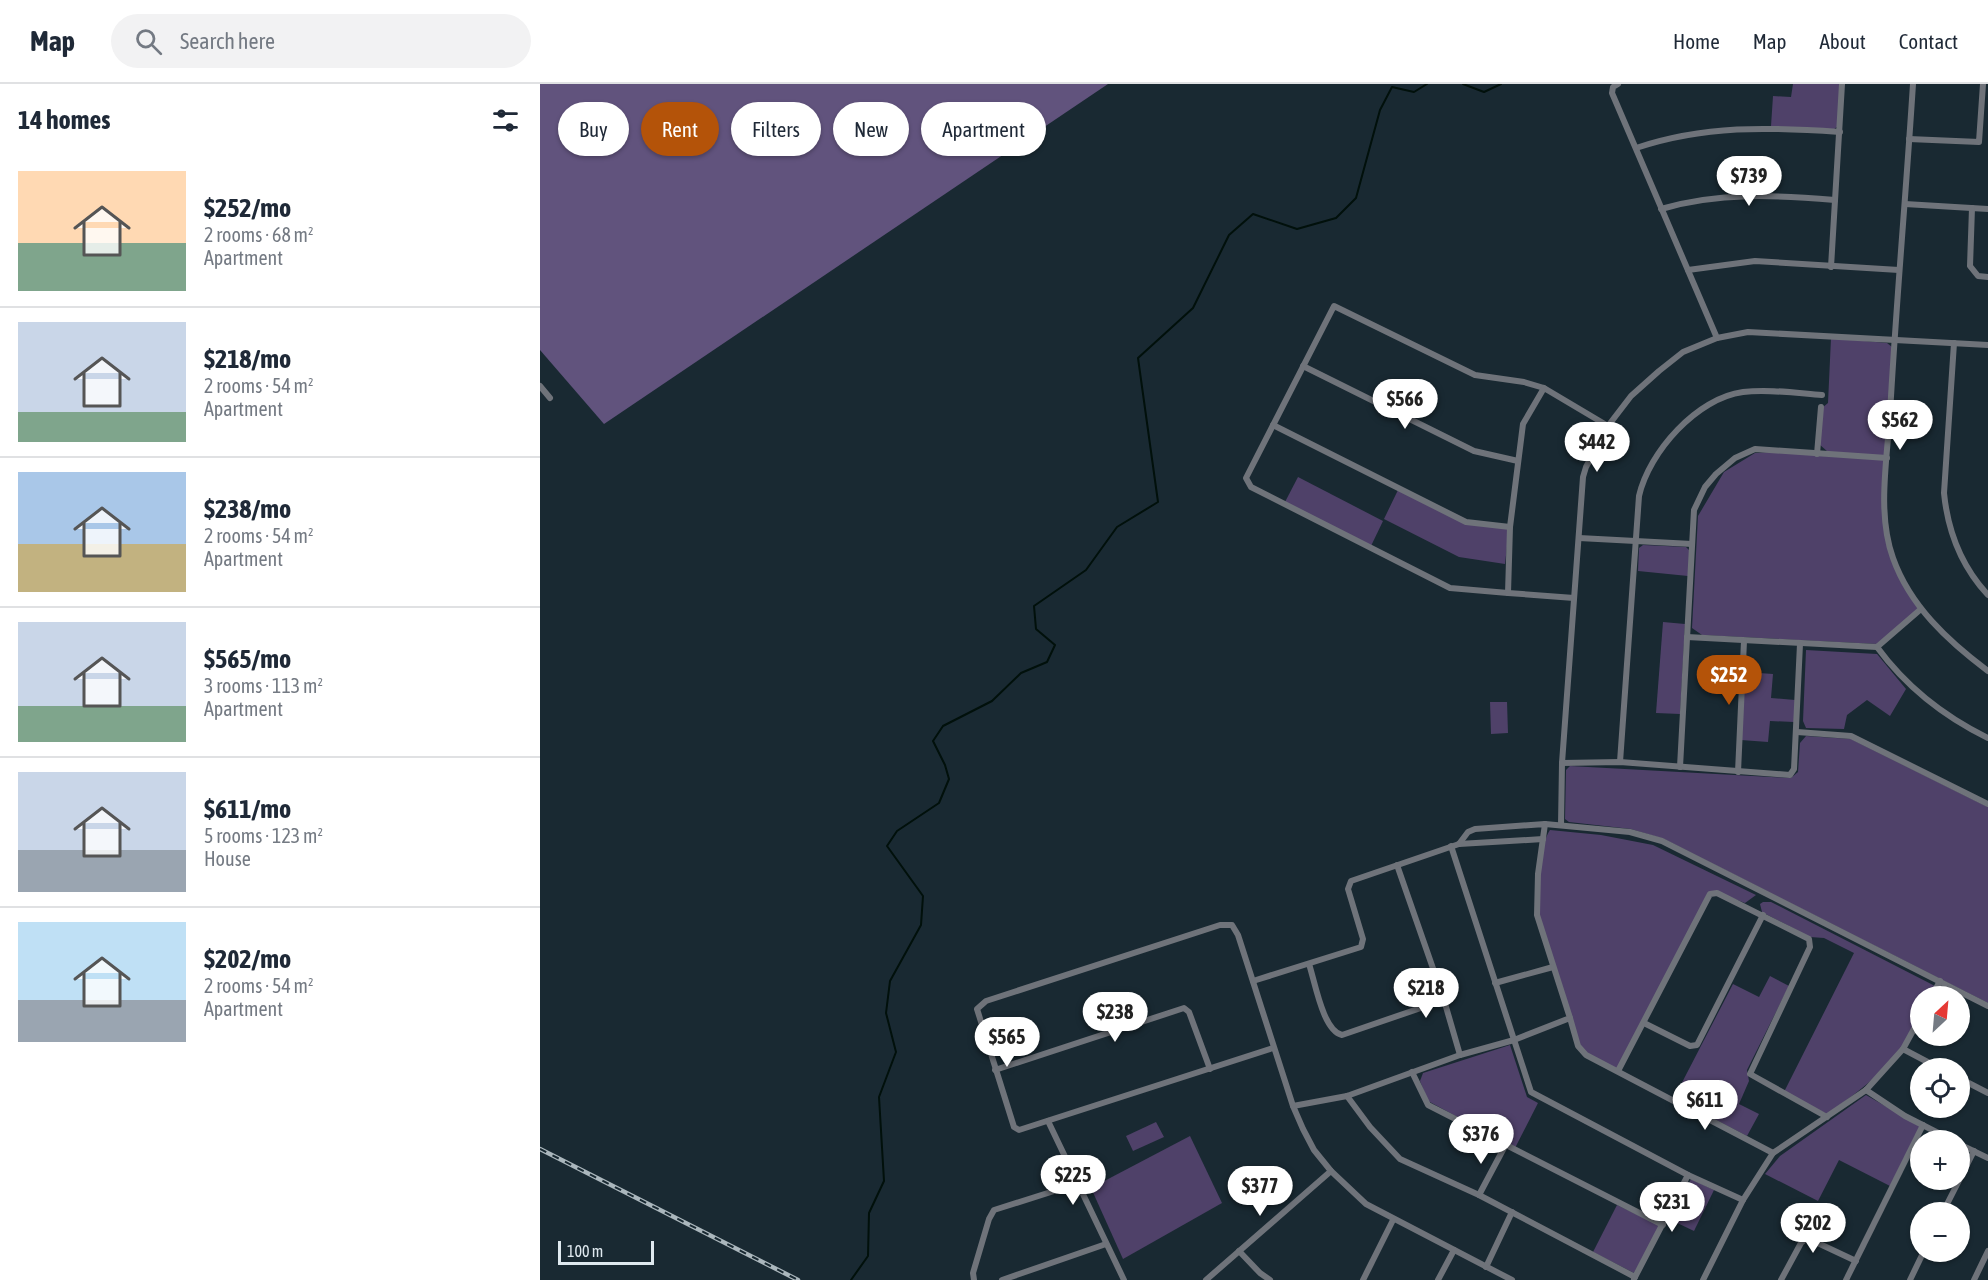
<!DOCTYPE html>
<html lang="en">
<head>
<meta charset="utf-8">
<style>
	:root { --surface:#fff; --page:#f2f2f3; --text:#1f2937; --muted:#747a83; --line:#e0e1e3; --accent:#b45309 }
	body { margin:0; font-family:"Asap Condensed",sans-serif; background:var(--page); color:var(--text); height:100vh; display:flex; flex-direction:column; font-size:22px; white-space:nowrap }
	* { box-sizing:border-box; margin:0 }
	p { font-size:20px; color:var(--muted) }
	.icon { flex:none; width:33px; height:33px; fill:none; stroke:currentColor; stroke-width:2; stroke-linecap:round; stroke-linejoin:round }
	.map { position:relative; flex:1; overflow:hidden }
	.sheet { display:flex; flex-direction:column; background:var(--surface); width:540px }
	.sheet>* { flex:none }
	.guide { position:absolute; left:18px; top:18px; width:570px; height:54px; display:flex; gap:12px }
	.needle { width:39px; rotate:26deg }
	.tools { position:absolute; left:1370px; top:902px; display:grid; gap:12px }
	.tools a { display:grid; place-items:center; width:60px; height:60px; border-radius:50%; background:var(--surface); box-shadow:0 2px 4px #0004; font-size:30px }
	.scale { position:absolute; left:18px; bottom:15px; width:96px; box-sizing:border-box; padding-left:6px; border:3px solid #dfe9ef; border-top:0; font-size:16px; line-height:21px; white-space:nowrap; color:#dfe9ef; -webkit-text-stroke:4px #192932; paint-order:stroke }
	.price { position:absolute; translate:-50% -51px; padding:0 14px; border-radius:21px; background:#fff; color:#222; font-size:20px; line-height:39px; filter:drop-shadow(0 2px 3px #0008) }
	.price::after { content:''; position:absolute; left:50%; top:36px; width:18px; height:14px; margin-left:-9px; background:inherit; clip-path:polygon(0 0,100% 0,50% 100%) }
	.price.on { background:var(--accent); color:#fff }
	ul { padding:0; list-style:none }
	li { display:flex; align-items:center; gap:18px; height:150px; padding:0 18px }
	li+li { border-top:2px solid var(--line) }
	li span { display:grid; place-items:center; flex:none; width:168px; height:120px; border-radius:0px; color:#555 }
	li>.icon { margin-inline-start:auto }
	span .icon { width:72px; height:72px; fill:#fffc; stroke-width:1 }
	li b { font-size:26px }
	h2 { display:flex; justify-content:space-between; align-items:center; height:72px; padding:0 18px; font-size:26px }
	.tag { padding:0 21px; border-radius:27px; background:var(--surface); box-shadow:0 2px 4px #0004; font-size:21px; line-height:54px }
	.tag.on { background:var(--accent); color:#fff }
	header { display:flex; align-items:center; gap:36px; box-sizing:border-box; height:84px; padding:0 30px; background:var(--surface); border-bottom:2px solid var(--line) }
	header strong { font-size:28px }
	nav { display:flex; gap:33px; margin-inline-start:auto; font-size:21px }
	.search { width:420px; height:54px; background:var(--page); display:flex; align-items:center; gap:15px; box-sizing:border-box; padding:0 21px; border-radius:33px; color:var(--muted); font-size:22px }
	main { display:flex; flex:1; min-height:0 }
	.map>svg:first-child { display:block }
	.green { fill:#4f4169 }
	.forest { fill:#61537d }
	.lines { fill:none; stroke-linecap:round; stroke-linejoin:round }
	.stream { stroke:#01100b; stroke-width:2 }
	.minor { stroke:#6f737a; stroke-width:6 }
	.rail-casing { stroke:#aab6bc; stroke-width:4.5 }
	.rail { stroke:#192932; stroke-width:2; stroke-dasharray:7; stroke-linecap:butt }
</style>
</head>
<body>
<header>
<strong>Map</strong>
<div class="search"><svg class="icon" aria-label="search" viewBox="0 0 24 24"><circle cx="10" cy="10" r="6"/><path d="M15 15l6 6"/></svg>Search here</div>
<nav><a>Home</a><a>Map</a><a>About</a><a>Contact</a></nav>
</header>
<main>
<section class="sheet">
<h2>14 homes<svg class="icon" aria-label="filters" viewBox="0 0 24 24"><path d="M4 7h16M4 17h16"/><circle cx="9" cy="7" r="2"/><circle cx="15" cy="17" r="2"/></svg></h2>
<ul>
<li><span style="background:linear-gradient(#ffd9b3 60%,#7fa58c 0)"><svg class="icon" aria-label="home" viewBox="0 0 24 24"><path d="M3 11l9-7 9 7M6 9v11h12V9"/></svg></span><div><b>$252/mo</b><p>2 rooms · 68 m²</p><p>Apartment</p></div></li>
<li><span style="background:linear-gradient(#c9d6e8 75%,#7fa58c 0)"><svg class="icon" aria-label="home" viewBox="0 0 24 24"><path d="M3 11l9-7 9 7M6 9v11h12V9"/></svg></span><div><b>$218/mo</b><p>2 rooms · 54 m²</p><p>Apartment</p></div></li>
<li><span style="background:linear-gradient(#a9c7e8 60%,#c2b280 0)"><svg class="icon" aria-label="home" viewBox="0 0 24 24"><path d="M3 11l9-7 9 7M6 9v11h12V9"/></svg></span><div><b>$238/mo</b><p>2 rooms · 54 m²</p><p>Apartment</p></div></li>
<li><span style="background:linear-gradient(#c9d6e8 70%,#7fa58c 0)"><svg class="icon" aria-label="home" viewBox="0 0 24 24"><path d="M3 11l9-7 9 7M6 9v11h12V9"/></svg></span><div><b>$565/mo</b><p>3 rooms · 113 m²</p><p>Apartment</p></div></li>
<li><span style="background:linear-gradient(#c9d6e8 65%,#9aa5b1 0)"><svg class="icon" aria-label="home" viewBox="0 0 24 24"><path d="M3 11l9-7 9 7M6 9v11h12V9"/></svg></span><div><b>$611/mo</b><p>5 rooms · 123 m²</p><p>House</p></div></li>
<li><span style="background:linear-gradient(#bfe0f5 65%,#9aa5b1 0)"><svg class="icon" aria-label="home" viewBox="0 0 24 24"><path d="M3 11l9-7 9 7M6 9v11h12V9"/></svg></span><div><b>$202/mo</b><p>2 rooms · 54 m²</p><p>Apartment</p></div></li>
</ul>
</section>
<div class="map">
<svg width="1448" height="1196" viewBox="0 0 1448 1196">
	<rect width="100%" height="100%" fill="#192932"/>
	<g class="green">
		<polygon points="1253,0 1300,0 1298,42 1293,46 1231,42 1233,12 1251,13"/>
		<polygon points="1291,254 1347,259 1352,263 1346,372 1288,368 1279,360 1282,324 1288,319"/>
		<polygon points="1231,368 1345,376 1343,425 1351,473 1378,525 1337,560 1162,551 1152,544 1158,432 1184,388 1215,369"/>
		<polygon points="758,393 843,437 831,462 745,418"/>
		<polygon points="858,406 925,440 969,445 965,480 919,473 844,435"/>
		<polygon points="1103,461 1146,463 1150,467 1148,492 1098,487 1099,464"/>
		<polygon points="1123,538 1145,540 1140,630 1116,629"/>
		<polygon points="1266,566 1337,570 1366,605 1350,632 1327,616 1307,631 1304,645 1266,644 1263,637"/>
		<polygon points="1205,588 1233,590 1231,614 1255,616 1254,638 1230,637 1228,658 1201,656"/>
		<polygon points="950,618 967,618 968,649 951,650"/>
		<polygon points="1266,652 1311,655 1448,723 1448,919 1124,755 1091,745 1029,738 1025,735 1026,686 1030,682 1251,694 1258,688 1260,659"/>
		<path d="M1010,746L1061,751L1113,761L1216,811L1205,819L1173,807L1077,986L1046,970L1040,962L999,831C998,809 998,764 1010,746Z"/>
		<path d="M1223,818H1231L1395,902L1389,912H1380C1380,963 1326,1003 1287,1030L1244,1008L1314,869L1284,854L1270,853L1222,828L1220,820Z"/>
		<polygon points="1230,892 1249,902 1207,986 1209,997 1199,1020 1219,1030 1207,1052 1134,1014 1193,900 1219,913"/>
		<polygon points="970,961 987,1013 998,1019 975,1064 888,1017 880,997 883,989"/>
		<polygon points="1326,1011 1380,1042 1350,1102 1299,1076 1278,1117 1225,1090 1240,1072"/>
		<polygon points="616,1038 624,1053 593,1067 586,1052"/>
		<polygon points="650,1052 682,1119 583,1175 551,1104"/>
		<polygon points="1151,1095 1174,1106 1154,1147 1131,1136"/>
		<polygon points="1077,1121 1120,1142 1094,1189 1053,1168"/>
	</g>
	<polygon class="forest" points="0,0 568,0 64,340 0,266"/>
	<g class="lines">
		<g class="stream">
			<polyline points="923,0 944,8 961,0"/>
			<polyline points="311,1196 328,1172 329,1129 344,1097 339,1013 356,968 346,929 350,897 381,841 383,812 347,762 357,747 399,719 409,695 405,681 393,657 403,642 452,617 481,589 507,578 515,561 496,545 494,522 546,486 577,443 618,418 598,274 653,224 689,151 713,130 757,145 796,134 816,114 840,26 852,3 874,8 887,0"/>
		</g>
		<g class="minor">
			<polyline points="1078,0 1073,3 1072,9 1177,254"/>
			<path d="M1373,0C1366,110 1356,220 1350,330C1347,376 1337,430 1353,474C1370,522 1408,557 1448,587"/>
			<polyline points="1369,55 1439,58 1443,0"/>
			<path d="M1096,64C1165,41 1228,43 1300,48"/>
			<polyline points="1365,120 1448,125"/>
			<polyline points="1432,124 1430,182 1438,192 1448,193"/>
			<path d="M1121,125C1179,108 1236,111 1295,116"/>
			<polyline points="1291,183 1302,0"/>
			<polyline points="1148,186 1215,177 1359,186"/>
			<path d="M1414,259L1404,409C1408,449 1421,482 1448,511"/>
			<polyline points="763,282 934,367 978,377"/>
			<polyline points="0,302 10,314"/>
			<polyline points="733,341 926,438 970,443"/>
			<polyline points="1277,370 1281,323"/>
			<polyline points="1039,454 1152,460"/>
			<polyline points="968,509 910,504 711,403 706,394 794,222 935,291 984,298 1004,304"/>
			<polyline points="1034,514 968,509 970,443 983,340 1004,304 1068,342"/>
			<polyline points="1147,553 1337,563 1381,525"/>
			<path d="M1337,563C1367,604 1403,632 1448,654"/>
			<polyline points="1257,648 1311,652 1448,720"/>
			<path d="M1080,678L1099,412C1109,368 1157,314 1203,308C1229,305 1256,309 1282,311"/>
			<polyline points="1022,679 1080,678 1250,691 1254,685 1260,560"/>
			<polyline points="1140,683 1154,426 1165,403 1176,390 1195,374 1215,365 1347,374"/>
			<polyline points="1198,688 1204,557"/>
			<polyline points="1005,740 1090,748 1122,757 1448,922"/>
			<polyline points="1021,741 1022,679 1043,393 1046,383 1068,342 1091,312 1119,287 1143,268 1177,254 1208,248 1448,261"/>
			<polyline points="919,760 1003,755"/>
			<polyline points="911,762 991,1008 1148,1091 1203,1116"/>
			<path d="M769,880C775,898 783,947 802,951L904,916L857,781"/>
			<polyline points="713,897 821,863 823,855 808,805 811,797 919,760 928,748 935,745 1005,740 998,790 997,831 1030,934 974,956 920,971 807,1012 753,1022"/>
			<polyline points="955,899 1013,883"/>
			<polyline points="1392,912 1400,897"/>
			<polyline points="904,916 920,971"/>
			<polyline points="1030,934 1038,962 1046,971 1233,1069 1203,1116 1163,1196"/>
			<polyline points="1104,939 1150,962 1157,961 1223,831"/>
			<polyline points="733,964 479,1046 474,1043 437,925 446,917 680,841 692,841 698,851 753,1022 763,1045 774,1066 791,1087 826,1120 972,1196"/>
			<polyline points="1363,965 1399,984"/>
			<polyline points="455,986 644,924 649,928 670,985"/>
			<polyline points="1078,987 1170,810 1177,809 1269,855 1270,863 1210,990 1287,1033"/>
			<polyline points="872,988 888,1021 1123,1141"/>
			<polyline points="1419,994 1448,1009"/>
			<polyline points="1326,1006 1365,1032 1412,1056"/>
			<polyline points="807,1012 830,1043 860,1075 939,1111 1095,1193"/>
			<polyline points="508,1037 584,1196"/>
			<polyline points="1419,1060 1448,1074"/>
			<polyline points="1233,1069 1326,1006 1363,965 1380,934"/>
			<polyline points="939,1111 965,1062"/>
			<polyline points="1403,1128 1434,1067"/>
			<polyline points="699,1167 720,1189 730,1196"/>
			<polyline points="946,1183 972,1128"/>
			<polyline points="1094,1195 1148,1091"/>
			<polyline points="434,1196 433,1189 449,1135 454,1126 536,1100"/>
			<polyline points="462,1196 566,1160"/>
			<polyline points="666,1196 791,1087"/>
			<polyline points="823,1196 853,1136"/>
			<polyline points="898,1196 914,1166"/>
			<polyline points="1241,1196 1261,1159 1267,1154 1316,1177"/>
			<polyline points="1306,1196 1383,1041"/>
			<polyline points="1370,1196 1384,1167"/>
			<polyline points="1434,1196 1448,1167"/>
		</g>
		<g class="rail-casing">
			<polyline id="rail" points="0,1065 258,1196"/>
		</g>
		<use href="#rail" class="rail"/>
	</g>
</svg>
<div class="tools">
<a><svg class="needle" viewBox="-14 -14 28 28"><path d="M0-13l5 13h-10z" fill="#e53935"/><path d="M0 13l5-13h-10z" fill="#747a83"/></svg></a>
<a><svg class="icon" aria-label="locate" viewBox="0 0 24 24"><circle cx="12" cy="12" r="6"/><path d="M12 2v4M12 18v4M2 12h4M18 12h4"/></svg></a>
<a>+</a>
<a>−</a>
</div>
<div class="scale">100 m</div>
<b class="price" style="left:1209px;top:123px">$739</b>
<b class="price" style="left:865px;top:346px">$566</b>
<b class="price" style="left:1360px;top:367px">$562</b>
<b class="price" style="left:1057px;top:389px">$442</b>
<b class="price on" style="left:1189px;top:622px">$252</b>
<b class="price" style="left:886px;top:935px">$218</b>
<b class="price" style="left:575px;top:959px">$238</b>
<b class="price" style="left:467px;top:984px">$565</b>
<b class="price" style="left:1165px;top:1047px">$611</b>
<b class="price" style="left:941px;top:1081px">$376</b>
<b class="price" style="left:533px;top:1122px">$225</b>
<b class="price" style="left:720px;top:1133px">$377</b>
<b class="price" style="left:1132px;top:1149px">$231</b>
<b class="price" style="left:1273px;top:1170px">$202</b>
<div class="guide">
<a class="tag">Buy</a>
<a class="tag on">Rent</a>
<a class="tag">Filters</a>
<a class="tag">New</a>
<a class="tag">Apartment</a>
</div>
</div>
</main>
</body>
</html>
